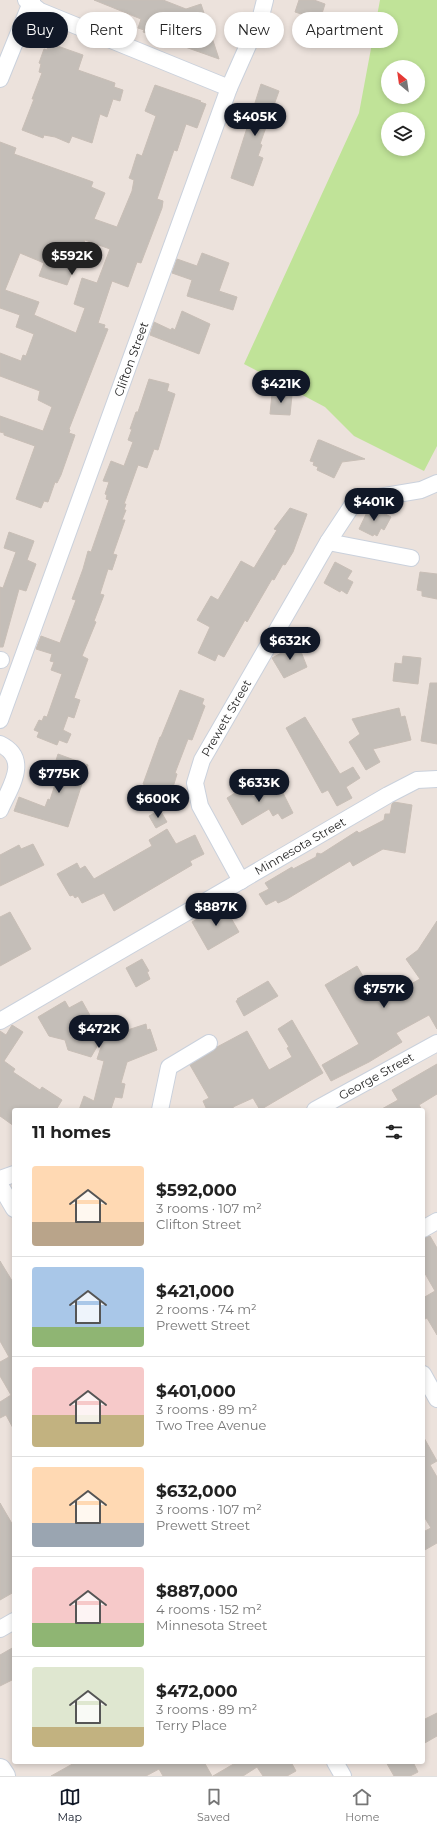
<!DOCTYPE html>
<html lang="en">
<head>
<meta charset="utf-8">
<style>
	:root { --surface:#fff; --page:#f6f6f6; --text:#222; --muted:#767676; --line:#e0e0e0; --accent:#111827 }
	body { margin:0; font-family:Montserrat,sans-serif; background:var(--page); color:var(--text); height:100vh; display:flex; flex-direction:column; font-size:15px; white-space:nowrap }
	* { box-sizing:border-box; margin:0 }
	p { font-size:13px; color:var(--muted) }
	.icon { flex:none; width:22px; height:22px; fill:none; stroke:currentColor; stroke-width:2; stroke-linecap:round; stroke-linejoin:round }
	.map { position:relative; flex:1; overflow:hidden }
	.sheet { position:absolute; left:12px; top:1108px; width:413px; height:656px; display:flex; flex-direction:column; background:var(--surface); border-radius:4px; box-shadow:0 2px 6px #0003 }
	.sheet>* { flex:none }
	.guide { position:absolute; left:12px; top:12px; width:413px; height:36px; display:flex; gap:8px }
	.needle { width:26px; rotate:331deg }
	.controls { position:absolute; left:381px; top:60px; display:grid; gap:8px }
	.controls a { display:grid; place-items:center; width:44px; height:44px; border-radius:50%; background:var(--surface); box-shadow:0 2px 6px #0003; font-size:20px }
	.price { position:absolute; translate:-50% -34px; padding:0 9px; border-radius:14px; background:var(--accent); color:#fff; font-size:13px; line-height:26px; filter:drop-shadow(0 1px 2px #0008) }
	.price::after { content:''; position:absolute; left:50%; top:24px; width:12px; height:9px; margin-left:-6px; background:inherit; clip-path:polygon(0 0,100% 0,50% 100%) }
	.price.on { background:#222; color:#fff }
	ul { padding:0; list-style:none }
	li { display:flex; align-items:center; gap:12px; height:100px; padding:0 20px }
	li+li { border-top:1px solid var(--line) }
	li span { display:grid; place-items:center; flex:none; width:112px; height:80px; border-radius:4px; color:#555 }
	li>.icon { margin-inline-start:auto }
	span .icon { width:48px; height:48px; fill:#fffc; stroke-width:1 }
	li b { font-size:17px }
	h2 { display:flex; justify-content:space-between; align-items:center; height:48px; padding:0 20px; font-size:17px }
	.chip { padding:0 14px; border-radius:18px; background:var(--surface); box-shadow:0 2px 6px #0003; font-size:14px; line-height:36px }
	.chip.on { background:var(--accent); color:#fff }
	.tab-bar { display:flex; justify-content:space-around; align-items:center; height:56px; border-top:1px solid var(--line); background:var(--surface); font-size:11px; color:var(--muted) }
	.tab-bar a { display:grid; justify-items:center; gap:2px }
	.tab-bar .on { color:var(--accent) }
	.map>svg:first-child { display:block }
	.green { fill:#c0e398; fill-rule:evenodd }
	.building { fill:#c4beb8; stroke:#c8beb6; fill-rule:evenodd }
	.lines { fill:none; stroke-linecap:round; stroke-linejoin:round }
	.street-casing { stroke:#cad1dc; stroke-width:18 }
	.secondary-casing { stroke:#cad1dc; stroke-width:24 }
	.street { stroke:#fff; stroke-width:16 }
	.secondary { stroke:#fff; stroke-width:22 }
	.labels { text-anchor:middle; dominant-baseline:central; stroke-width:4; stroke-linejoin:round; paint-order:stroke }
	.street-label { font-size:12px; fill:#2a2a2a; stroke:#fff }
</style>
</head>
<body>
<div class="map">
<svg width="437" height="1776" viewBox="0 0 437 1776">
	<rect width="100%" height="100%" fill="#ece2dc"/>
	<path class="green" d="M380,0H437V446L424,471L354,436L325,407L244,364L359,113ZM388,67H418V97H388ZM388,119H418V149H388Z"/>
	<g class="building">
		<polygon points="94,0 163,0 186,9 201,4 219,59 143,32 144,30 138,28 141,19"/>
		<polygon points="299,0 314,0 325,4 320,20 295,12"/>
		<polygon points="49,43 83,55 78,70 115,83 114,87 123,90 120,101 113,99 107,117 100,114 92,143 72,136 69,143 55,137 44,135 43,138 22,130 34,99 32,99 42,73 39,72 41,64 39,63 44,49 47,50"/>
		<polygon points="261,84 279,91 260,144 262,145 258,156 263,158 253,186 231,178"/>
		<path d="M155,85L201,101L200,102L206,104L197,128L186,124L177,151L174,150L157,199L163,201L162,208L141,263L137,262L128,287L112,281L98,323L105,325L104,328L108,329L69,429L70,430L69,433L75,435L61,475L57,483L55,482L48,502L44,501L41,508L16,499L35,446L4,435V433L0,432V416L43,431L52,407L38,400L40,391L0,376V353L21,361L23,355L26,356L34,334L16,327L20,315L0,308V142L16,148L14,154L93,182L91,187L105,193L94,219L117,227L132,191L134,180L129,178L131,173L137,154L142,156L156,116L145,111ZM85,240L110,249L97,283L82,278L74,304L85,308L76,333L34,315L39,302L5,290L20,253L44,263L39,276L67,285Z"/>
		<polygon points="202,253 229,263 219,291 237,297 233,310 187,296 192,280 172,273 177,259 197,266"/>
		<polygon points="182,311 210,324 199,354 150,335 154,322 171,330 172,328 175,330"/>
		<polygon points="149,379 169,384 167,391 175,394 158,450 154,449 147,468 138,465 124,504 126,504 124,510 126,510 122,520 125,520 113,554 117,555 112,570 108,569 100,594 104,595 94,621 96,622 82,656 88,659 74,698 80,700 74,718 68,716 63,730 71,734 67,743 59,740 57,745 37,737 39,732 34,730 39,720 42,721 44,716 47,717 62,674 51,670 54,662 50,661 52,654 36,649 41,636 60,643 76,600 72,599 83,569 88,551 91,552 109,500 106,499 107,495 105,494 109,482 103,481 111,461 124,466 133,442 128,440 132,429 130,429 136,412 138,412"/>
		<polygon points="272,394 292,395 290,415 270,414"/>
		<polygon points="318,440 320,440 365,459 342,462 334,478 317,470 318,467 313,465 314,462 310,461"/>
		<polygon points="290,508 307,514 293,552 285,565 283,564 274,580 272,579 247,622 245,620 224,657 218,654 215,661 198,653 210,627 197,620 211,596 218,600 241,561 254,568 277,530 274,529"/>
		<polygon points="369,508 373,510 374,508 391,517 384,530 381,528 377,536 374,534 373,536 359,529"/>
		<polygon points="9,532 34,541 27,560 36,564 26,591 19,589 3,647 0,647 0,587 3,588 16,552 4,548"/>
		<polygon points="335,562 352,571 347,579 353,582 347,594 341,590 340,592 324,583"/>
		<polygon points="420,572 437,574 437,599 422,596 422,591 417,590"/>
		<polygon points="298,644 307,667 284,678 272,658"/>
		<polygon points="403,656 421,658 418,684 393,681 395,663 402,664"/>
		<polygon points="430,683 437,683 437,744 421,741"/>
		<polygon points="180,690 204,699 202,704 205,706 192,740 188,739 175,773 177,774 171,794 143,784 160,737 161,737"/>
		<polygon points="399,708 401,717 405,716 411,740 373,749 380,762 366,770 349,742 360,734 352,719"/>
		<polygon points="305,717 340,774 353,767 360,778 346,787 352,798 337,806 328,790 322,793 286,728"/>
		<polygon points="58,754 88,765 68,827 14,811 19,797 45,807 48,799 50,800 58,775 52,773"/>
		<polygon points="278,783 293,813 282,819 278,813 273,816 269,809 242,825 227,798 235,793 234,790 245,784 253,797"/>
		<polygon points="394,802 412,805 405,853 383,849 353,866 350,861 287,899 278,903 276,900 266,905 259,894 269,889 265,883 292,867 293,869 316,857 317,853 321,854 357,831 359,833 384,820 385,814 390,814 392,804"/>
		<polygon points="160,810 167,822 156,828 149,816"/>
		<polygon points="167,829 176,844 195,835 204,854 190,861 192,865 114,911 104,893 82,903 78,896 75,898 73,895 70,896 57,874 77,863 80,869 85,866 94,879 152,846 149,840"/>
		<polygon points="33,844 44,865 0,886 0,855 19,845 21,849"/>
		<polygon points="223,904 239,932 208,950 192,922"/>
		<polygon points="10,912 31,949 0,966 0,917"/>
		<polygon points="437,921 437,1029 429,1015 396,1033 402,1042 369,1062 331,1081 322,1065 359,1044 325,985 357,966 378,1002 420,979 406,959 418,950"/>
		<polygon points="142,959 149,971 147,972 150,979 136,987 126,968"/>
		<polygon points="268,981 278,996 244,1016 236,1001 238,1000 237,999"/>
		<polygon points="65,1001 69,1008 82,1001 96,1026 103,1028 100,1039 146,1024 147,1030 150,1029 157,1050 127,1062 121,1083 125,1084 122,1098 115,1097 111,1109 112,1110 79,1110 84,1096 94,1101 104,1061 97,1059 101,1047 98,1045 91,1057 68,1050 65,1040 49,1036 38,1017"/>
		<polygon points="292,1020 323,1073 260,1110 253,1098 233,1107 234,1110 207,1110 203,1101 209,1098 190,1065 217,1047 247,1031 269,1070 292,1057 287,1048 289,1047 278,1029"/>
		<polygon points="12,1025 23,1032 4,1061 15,1069 13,1072 40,1090 42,1087 62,1100 56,1110 14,1110 14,1126 0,1116 0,1031 6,1035"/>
		<polygon points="437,1064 437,1094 419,1105 422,1110 380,1110 398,1100 392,1090"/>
		<polygon points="430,1236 437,1248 437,1335 427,1318 423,1320 423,1298 435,1291 423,1270 423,1238"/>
		<polygon points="0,1261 14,1284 14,1430 6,1415 0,1418 0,1402 11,1395 0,1376 0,1362 9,1357 0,1341"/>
		<polygon points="423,1436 437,1461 430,1465 437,1477 437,1543 423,1551 423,1532 431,1528 423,1515"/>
		<polygon points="0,1503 14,1527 14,1592 0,1600"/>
		<polygon points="14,1647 14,1679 0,1686 0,1655"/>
		<polygon points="437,1713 437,1736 423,1744 423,1720"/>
		<polygon points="76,1762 204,1762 212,1776 163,1776 159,1769 146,1776 51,1776"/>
		<polygon points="237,1762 291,1762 296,1771 287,1776 263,1776 257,1767 243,1776 213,1776"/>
		<polygon points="386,1762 413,1762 418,1772 410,1776 394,1776"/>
	</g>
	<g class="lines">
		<g class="street-casing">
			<g id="street">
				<polyline points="26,0 40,11 229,88"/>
				<polyline points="0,79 32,0"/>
				<polyline points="328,542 411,558"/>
				<polyline points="0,660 1,660"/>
				<polyline points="0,720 229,88 261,16 265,0"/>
				<path d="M0,744C31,759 10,787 0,810"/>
				<polyline points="241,881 200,806 195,783 202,760 328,542 355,501 421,490 437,483"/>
				<polyline points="0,1021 388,795 417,780 437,779"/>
				<polyline points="160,1110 169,1067 209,1043"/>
				<polyline points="315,1110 437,1043"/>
				<polyline points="0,1179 14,1174"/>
				<polyline points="0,1185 14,1209"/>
				<polyline points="423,1229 437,1221"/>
				<polyline points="423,1374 437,1399"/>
				<polyline points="0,1629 14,1621"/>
				<polyline points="335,1762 343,1776"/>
			</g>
		</g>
		<g class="secondary-casing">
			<polyline id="secondary" points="0,1770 4,1776"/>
		</g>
		<use href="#street" class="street"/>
		<use href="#secondary" class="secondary"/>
	</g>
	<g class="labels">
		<g class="street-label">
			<text transform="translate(131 359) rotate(-70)">Clifton Street</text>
			<text transform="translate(226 718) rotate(-60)">Prewett Street</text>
			<text transform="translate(300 846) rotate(-30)">Minnesota Street</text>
			<text transform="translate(376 1076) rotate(-29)">George Street</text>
		</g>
	</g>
</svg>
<div class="controls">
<a><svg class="needle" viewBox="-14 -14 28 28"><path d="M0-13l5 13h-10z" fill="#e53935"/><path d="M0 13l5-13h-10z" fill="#767676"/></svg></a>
<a><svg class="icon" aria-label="layers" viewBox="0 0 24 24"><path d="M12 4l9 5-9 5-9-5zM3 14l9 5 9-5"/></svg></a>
</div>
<b class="price" style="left:255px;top:137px">$405K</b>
<b class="price on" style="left:72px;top:276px">$592K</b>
<b class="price" style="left:281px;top:404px">$421K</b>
<b class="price" style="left:374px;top:522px">$401K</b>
<b class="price" style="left:290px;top:661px">$632K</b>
<b class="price" style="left:59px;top:794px">$775K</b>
<b class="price" style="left:259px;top:803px">$633K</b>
<b class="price" style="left:158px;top:819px">$600K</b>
<b class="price" style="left:216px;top:927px">$887K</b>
<b class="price" style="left:384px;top:1009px">$757K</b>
<b class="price" style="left:99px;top:1049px">$472K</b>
<div class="guide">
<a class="chip on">Buy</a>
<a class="chip">Rent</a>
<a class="chip">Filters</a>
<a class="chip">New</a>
<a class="chip">Apartment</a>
</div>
<section class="sheet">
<h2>11 homes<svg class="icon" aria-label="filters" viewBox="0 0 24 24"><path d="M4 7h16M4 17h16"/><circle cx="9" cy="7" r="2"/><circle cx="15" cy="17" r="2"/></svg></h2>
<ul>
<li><span style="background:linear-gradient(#ffd9b3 70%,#b9a48a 0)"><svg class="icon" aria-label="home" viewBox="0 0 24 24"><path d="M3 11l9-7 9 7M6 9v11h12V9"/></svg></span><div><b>$592,000</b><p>3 rooms · 107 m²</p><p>Clifton Street</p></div></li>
<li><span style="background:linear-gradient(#a9c7e8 75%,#8fb573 0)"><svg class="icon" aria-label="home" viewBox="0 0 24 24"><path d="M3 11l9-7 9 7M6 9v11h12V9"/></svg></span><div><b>$421,000</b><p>2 rooms · 74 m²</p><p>Prewett Street</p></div></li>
<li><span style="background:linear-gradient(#f6c9c9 60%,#c2b280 0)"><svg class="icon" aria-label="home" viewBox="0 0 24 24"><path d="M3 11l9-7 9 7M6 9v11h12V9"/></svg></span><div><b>$401,000</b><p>3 rooms · 89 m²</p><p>Two Tree Avenue</p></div></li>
<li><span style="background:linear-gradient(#ffd9b3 70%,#9aa5b1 0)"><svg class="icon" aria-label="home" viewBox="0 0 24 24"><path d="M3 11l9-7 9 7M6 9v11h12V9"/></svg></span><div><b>$632,000</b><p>3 rooms · 107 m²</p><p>Prewett Street</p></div></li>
<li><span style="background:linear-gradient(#f6c9c9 70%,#8fb573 0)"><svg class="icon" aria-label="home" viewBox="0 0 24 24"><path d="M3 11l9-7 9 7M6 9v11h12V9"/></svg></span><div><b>$887,000</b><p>4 rooms · 152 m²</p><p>Minnesota Street</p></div></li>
<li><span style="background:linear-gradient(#dfe7d0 75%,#c2b280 0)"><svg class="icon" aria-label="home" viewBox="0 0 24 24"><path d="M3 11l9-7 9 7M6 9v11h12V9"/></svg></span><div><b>$472,000</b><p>3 rooms · 89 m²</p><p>Terry Place</p></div></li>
</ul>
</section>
</div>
<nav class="tab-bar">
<a class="on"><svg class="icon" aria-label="map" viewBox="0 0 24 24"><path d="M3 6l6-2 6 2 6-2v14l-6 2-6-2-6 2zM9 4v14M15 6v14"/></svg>Map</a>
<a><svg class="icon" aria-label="saved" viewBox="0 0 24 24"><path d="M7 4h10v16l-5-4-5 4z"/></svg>Saved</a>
<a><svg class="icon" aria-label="home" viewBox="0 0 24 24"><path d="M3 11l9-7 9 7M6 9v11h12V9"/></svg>Home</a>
</nav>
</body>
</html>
